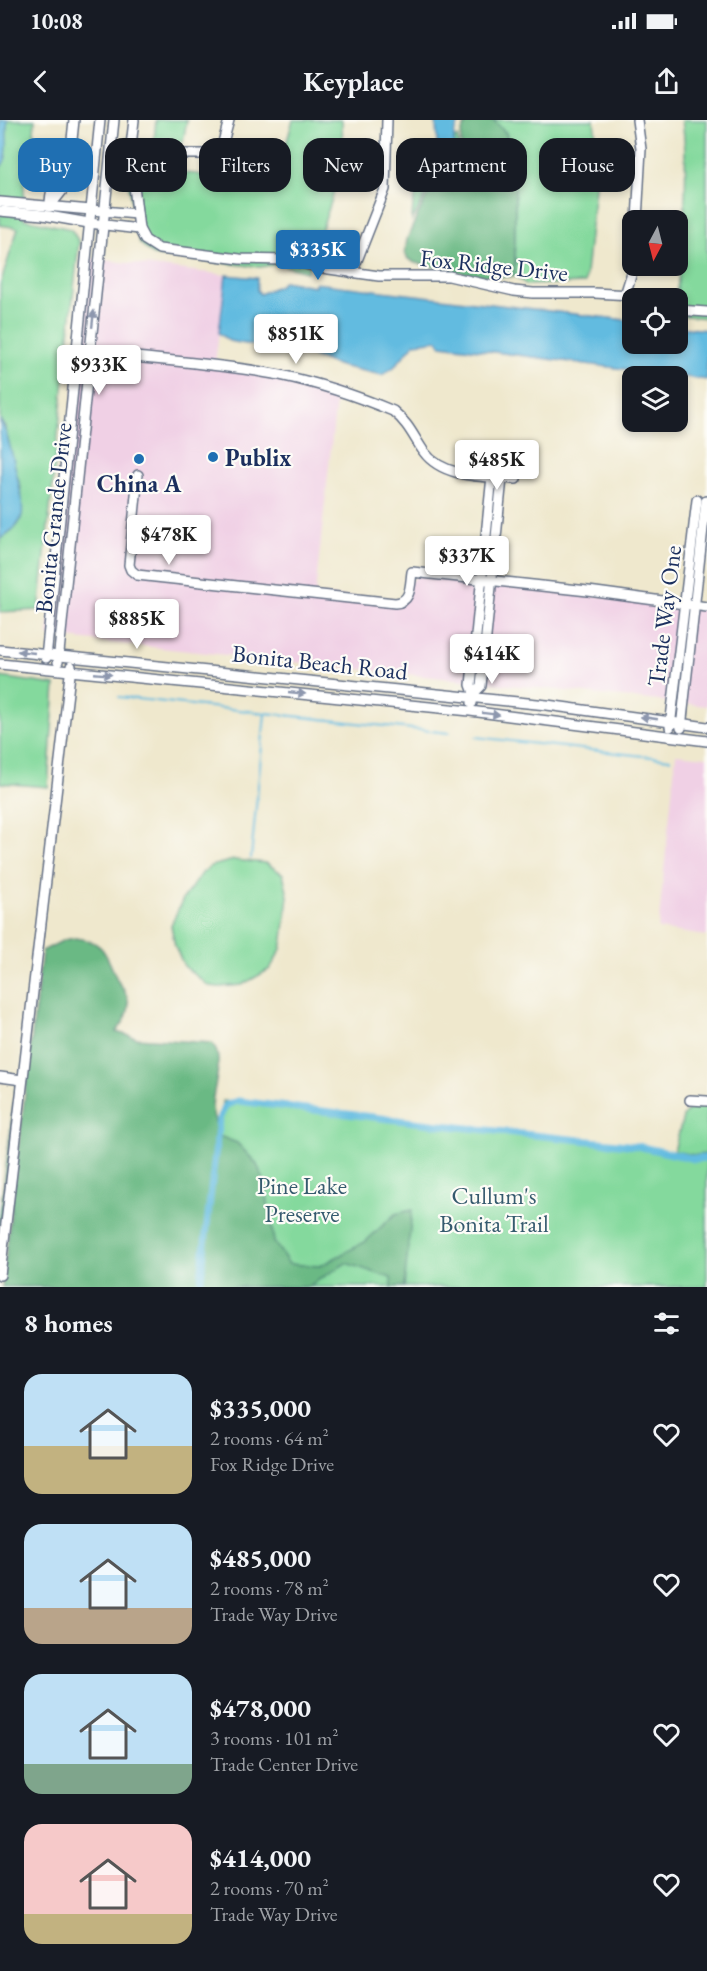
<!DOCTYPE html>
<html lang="en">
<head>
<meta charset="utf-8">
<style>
	:root { --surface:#171b24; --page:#20242c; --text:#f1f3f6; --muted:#9ea1a6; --accent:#1f6fb2 }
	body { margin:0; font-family:"EB Garamond",serif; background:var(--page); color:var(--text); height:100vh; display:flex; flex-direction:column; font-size:22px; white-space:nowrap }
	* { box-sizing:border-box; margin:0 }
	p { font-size:20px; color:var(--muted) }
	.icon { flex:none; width:33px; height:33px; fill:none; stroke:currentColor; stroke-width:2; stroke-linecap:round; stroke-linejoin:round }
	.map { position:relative; height:1167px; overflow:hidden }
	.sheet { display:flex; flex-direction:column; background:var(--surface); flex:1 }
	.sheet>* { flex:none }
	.hud { position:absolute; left:18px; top:18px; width:672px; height:54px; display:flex; gap:12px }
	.needle { width:39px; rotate:187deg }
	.controls { position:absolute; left:622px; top:90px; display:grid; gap:12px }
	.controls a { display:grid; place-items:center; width:66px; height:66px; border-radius:12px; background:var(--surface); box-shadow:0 3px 9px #0003; font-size:30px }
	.price { position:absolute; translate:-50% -51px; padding:0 14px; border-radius:6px; background:#fff; color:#222; font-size:20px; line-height:39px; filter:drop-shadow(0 2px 3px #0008) }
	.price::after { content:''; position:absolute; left:50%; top:36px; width:18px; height:14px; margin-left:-9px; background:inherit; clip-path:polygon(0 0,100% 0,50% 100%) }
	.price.selected { background:var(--accent); color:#fff }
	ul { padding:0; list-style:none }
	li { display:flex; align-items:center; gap:18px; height:150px; padding:0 24px }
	li span { display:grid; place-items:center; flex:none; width:168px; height:120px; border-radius:18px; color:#555 }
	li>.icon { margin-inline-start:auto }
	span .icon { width:72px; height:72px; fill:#fffc; stroke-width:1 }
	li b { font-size:26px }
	h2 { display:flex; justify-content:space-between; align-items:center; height:72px; padding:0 24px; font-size:26px }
	.tag { padding:0 21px; border-radius:18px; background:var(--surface); box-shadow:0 3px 9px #0003; font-size:21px; line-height:54px }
	.tag.selected { background:var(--accent); color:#fff }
	.status { display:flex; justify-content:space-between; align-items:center; height:42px; padding:0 30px; background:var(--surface); direction:ltr }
	.status svg { height:16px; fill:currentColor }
	header { display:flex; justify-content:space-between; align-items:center; height:78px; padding:0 24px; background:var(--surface); font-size:27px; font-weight:700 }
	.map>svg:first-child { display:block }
	.built { fill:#f0d0e5 }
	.green { fill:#84d99d; stroke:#50847e; stroke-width:1.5 }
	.forest { fill:#6bb984; stroke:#437471; stroke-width:1.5 }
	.water { fill:#62bbe0; stroke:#3e759f; stroke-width:1.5 }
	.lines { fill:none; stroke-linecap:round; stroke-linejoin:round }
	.stream { stroke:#62bbe0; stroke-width:2 }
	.canal { stroke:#62bbe0; stroke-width:7 }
	.minor-casing { stroke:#657085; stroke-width:12 }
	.minor { stroke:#fff; stroke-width:9 }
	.oneway { fill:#8d97ae }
	.poi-dot { fill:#1f6fb2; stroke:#fdfcf7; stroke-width:2 }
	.labels { text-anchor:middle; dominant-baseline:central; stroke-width:4.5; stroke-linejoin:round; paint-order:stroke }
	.street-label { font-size:24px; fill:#1b2f5e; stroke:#fdfcf7 }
	.poi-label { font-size:24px; font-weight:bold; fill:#1b2f5e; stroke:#fdfcf7; text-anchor:start }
	.park-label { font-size:24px; fill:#355a6e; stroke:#fdfcf7 }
</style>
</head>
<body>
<div class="status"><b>10:08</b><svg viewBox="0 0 49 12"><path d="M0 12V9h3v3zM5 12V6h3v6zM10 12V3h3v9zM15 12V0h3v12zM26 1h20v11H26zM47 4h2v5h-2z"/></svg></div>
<header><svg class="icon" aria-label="back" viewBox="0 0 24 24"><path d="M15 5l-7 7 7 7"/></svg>Keyplace<svg class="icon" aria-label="share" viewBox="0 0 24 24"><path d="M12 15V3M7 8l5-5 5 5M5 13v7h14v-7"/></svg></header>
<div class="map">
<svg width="707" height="1167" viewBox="0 0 707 1167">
	<rect width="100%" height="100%" fill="#fdfcf7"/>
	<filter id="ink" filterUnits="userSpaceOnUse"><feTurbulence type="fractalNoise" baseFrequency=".0167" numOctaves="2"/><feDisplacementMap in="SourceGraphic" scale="12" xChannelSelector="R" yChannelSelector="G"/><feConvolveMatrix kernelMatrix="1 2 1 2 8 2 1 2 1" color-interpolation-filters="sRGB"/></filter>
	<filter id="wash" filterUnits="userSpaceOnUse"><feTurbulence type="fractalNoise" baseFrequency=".008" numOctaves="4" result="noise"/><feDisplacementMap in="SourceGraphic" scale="24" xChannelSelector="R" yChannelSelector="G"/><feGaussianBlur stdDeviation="1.35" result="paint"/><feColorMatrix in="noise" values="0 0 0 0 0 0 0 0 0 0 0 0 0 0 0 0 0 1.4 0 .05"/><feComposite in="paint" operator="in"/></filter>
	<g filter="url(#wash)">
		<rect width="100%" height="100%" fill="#efe8cd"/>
		<g class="built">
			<polygon points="87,138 226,155 215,244 337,271 315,475 402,480 410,462 418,455 707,488 707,586 48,516"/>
			<polygon points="676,634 707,637 707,816 658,809"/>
		</g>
		<g class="green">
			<polygon points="0,0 35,0 33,23 24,54 24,99 71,109 79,122 39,490 0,492 0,419 15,408 21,367 15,351 5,307 0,300 0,165 18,108 0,105"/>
			<path d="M156,0H187L183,22L173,26L166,52L198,54L238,69L258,72L262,70C264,55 265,29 279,21L286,24L293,0H342L343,39L331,82L307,152L279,144L260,147L153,135L139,122L125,45L126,18L154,22Z"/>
			<polygon points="493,0 594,0 598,38 585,163 527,165 515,156 515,54 506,13"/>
			<path d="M682,0H707V198L678,195V178H676C683,123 690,55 682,0Z"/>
			<path d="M458,17C458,28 462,40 460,48L432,64L412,100C412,74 425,46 440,25L442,27Z"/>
			<polygon points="0,557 55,565 48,667 0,663"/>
			<polygon points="234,740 266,743 283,754 288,776 283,819 281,829 270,849 242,865 220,867 209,866 184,846 175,826 171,805 183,779 203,752 211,746"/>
			<polygon points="223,981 640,1027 695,1039 707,1038 707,1167 202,1167"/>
			<polygon points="707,982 707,1034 695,1035 674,1031 683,997 691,986"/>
		</g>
		<g class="forest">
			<path d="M469,0H493L506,13L515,54V156C492,161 440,148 415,143L408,139L405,133L407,119L418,94L433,66L463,51C468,36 452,17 469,0Z"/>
			<path d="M75,818C105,821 105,833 116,857C118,863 123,868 126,874C133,888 125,902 116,912L137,918L212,923C226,941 212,967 212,988C213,997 217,1007 219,1016L237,1023L256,1043L265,1062L274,1122L289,1144L320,1146L365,1122L395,1094L412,1090L404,1167H392L391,1158L346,1143L307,1167H2L42,831L64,820Z"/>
			<polygon points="17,956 19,957 0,1124 0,1094"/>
		</g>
		<g class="water">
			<path d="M0,0H8C4,16 12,35 0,48Z"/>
			<path d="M436,0H463C455,7 452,16 455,26L453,27H442L437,23Z"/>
			<polygon points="226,155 257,158 257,170 260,174 280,165 284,161 315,166 315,163 633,201 633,224 678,224 678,207 707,210 707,260 441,225 438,220 415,223 394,247 382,255 340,246 309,235 229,221 219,213"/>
			<path d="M0,300C8,311 25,382 22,395C19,407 9,412 0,419Z"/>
		</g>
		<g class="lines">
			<g class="stream">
				<polyline points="119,577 449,613"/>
				<polyline points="476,617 670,639"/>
				<polyline points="251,738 265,594"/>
			</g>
			<polyline class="canal" points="200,1167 219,999 226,985 238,981 440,1005 637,1026 695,1039 707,1038"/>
		</g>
	</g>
	<g filter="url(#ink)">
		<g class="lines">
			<g class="minor-casing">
				<g id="minor">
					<polyline points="134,0 131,26 132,48 139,109 145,120 159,129 240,139 287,140 322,148 379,156 449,156 514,171 533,173 594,173 631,175 641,178"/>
					<polyline points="637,0 641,29 637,100"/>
					<polyline points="131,26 168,34 216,34 221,30 229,0"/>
					<polyline points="0,82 137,94"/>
					<polyline points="50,86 62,71 69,49 74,0"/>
					<path d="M50,87C50,70 51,68 65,58"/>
					<polyline points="0,91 43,95 89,103 139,109"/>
					<polyline points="352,153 385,69 387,0"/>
					<polyline points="625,175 634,146"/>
					<polyline points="678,190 707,192"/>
					<path d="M76,230C144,240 213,242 280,255C318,263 357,276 393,291C409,304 413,316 424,332C444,359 487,356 516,359"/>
					<path d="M138,355L129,445L131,450L137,455L395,483C412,482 410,464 412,452L588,471L707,487"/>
					<polyline points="0,530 547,585 707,607"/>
					<polyline points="46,538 100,0"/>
					<polyline points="58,542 114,0"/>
					<polyline points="0,544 470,591 707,621"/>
					<polyline points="474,573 481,566 502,358"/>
					<polyline points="472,583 474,573 471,565 492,356"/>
					<polyline points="670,607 697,380"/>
					<polyline points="681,608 706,381"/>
					<polyline points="0,957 22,960"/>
					<polyline points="690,980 707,981"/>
					<polyline points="0,1155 71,546"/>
				</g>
			</g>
			<use href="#minor" class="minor"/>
		</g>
		<defs><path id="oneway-solid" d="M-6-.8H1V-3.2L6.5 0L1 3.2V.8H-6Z" transform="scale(1.5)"/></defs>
		<g class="oneway">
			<use href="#oneway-solid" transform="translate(93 199) rotate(-84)"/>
			<use href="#oneway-solid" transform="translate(26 532) rotate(-174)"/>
			<use href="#oneway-solid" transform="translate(103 554) rotate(5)"/>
			<use href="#oneway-solid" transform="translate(297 573) rotate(6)"/>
			<use href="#oneway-solid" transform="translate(491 594) rotate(7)"/>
			<use href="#oneway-solid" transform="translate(649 598) rotate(-172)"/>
		</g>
	</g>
	<g class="poi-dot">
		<circle cx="213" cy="337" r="6"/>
		<circle cx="139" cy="339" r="6"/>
	</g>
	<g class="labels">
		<g class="street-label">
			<text transform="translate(494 145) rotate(6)">Fox Ridge Drive</text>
			<text transform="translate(53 398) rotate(-84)">Bonita Grande Drive</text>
			<text transform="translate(664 496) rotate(-83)">Trade Way One</text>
			<text transform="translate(320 542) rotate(6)">Bonita Beach Road</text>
		</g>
		<g class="poi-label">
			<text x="225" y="337">Publix</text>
			<text x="139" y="363" text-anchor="middle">China A</text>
		</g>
		<g class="park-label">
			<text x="302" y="1065">Pine Lake<tspan x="302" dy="28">Preserve</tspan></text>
			<text x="494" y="1075">Cullum's<tspan x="494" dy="28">Bonita Trail</tspan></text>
		</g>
	</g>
</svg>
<div class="controls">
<a><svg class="needle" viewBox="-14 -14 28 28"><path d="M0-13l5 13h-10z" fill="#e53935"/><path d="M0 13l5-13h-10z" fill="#9ea1a6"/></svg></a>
<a><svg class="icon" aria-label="locate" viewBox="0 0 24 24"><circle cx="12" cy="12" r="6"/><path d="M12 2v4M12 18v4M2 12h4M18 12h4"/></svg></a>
<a><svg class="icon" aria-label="layers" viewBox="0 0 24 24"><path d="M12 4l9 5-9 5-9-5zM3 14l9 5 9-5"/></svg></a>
</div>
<b class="price selected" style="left:318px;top:161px">$335K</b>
<b class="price" style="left:296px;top:245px">$851K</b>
<b class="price" style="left:99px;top:276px">$933K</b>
<b class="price" style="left:497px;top:371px">$485K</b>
<b class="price" style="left:169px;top:446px">$478K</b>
<b class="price" style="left:467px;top:467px">$337K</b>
<b class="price" style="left:137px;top:530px">$885K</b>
<b class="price" style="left:492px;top:565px">$414K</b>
<div class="hud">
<a class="tag selected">Buy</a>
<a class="tag">Rent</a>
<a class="tag">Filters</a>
<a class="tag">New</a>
<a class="tag">Apartment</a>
<a class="tag">House</a>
</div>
</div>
<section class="sheet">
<h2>8 homes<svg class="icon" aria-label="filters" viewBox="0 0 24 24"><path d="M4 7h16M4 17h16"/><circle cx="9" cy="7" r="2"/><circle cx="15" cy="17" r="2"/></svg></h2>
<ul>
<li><span style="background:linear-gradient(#bfe0f5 60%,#c2b280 0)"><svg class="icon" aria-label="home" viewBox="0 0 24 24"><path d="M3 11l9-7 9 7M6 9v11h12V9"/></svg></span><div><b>$335,000</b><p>2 rooms · 64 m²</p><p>Fox Ridge Drive</p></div><svg class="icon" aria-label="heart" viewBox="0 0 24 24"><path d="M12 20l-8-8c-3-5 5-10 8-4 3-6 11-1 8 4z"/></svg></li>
<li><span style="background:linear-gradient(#bfe0f5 70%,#b9a48a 0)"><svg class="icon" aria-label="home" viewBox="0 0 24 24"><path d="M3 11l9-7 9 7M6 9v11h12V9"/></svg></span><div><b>$485,000</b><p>2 rooms · 78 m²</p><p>Trade Way Drive</p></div><svg class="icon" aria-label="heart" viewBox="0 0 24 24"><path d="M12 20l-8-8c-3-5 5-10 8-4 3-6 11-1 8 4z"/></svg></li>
<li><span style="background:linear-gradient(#bfe0f5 75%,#7fa58c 0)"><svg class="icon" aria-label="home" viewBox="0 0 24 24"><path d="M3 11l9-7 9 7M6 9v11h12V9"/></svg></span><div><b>$478,000</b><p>3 rooms · 101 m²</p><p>Trade Center Drive</p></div><svg class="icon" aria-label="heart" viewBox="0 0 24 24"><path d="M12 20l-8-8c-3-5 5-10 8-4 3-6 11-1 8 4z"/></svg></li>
<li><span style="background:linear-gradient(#f6c9c9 75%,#c2b280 0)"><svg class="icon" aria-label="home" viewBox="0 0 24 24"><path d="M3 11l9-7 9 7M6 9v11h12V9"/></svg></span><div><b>$414,000</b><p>2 rooms · 70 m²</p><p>Trade Way Drive</p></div><svg class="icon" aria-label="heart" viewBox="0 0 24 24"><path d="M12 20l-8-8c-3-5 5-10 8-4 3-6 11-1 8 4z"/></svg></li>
</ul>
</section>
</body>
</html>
